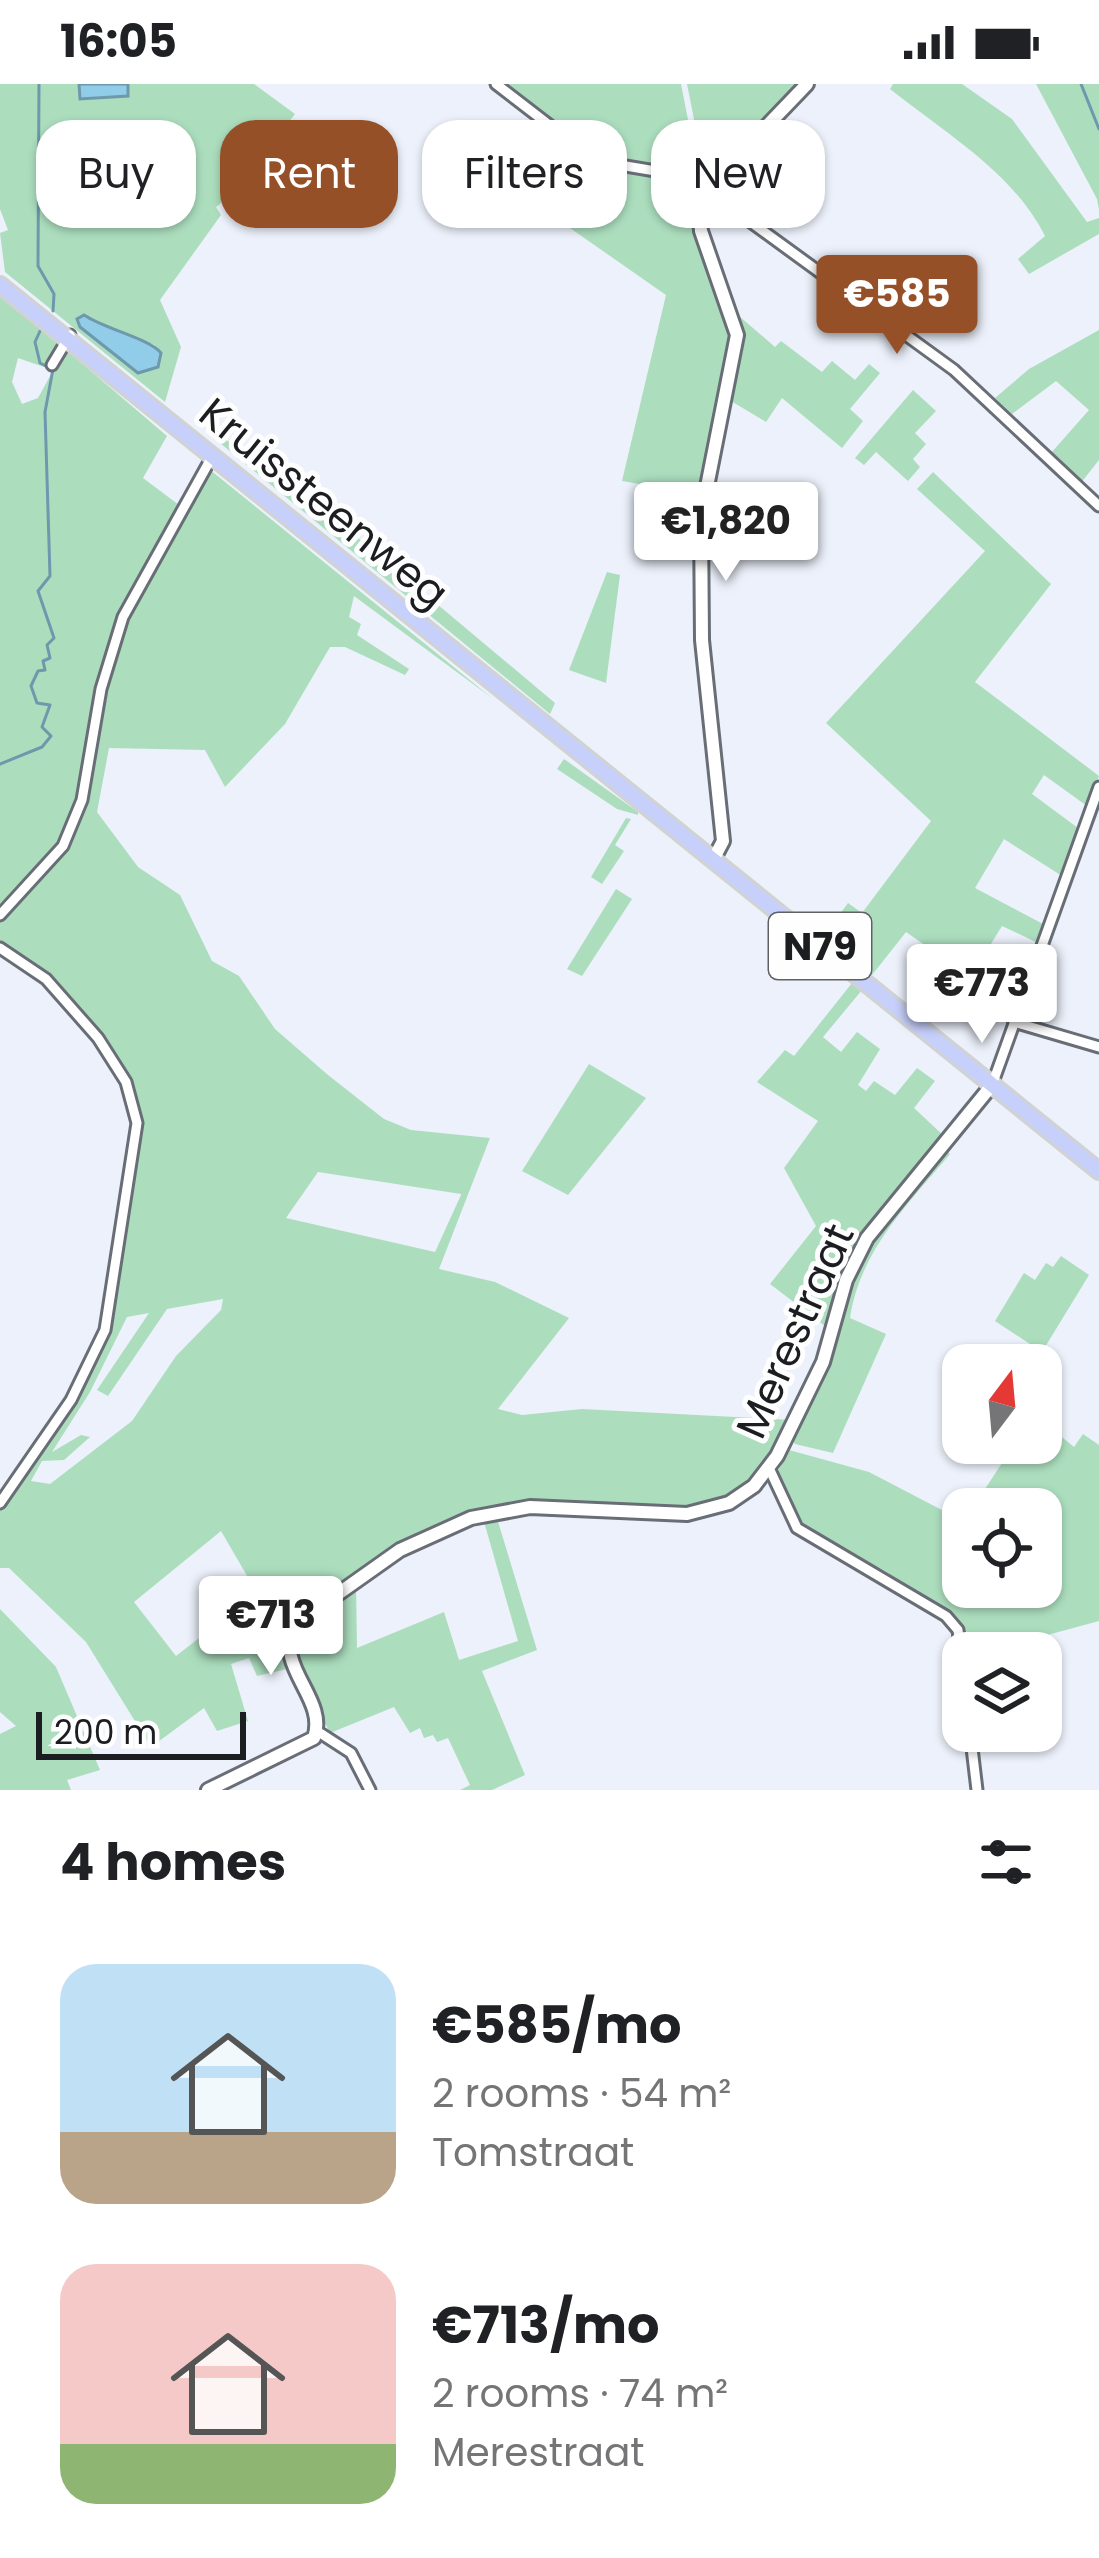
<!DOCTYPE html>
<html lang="en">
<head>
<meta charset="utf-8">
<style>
	:root { --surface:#fff; --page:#f6f6f6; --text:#202124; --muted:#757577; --accent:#965027 }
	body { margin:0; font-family:Poppins,sans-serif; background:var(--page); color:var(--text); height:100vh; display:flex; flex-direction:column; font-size:45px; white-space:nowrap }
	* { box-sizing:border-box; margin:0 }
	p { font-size:39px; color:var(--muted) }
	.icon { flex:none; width:66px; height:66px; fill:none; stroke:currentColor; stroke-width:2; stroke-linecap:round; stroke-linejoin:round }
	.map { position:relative; height:1706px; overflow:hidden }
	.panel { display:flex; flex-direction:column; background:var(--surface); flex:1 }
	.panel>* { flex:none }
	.top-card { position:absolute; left:36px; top:36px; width:1029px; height:108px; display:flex; gap:24px }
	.needle { width:78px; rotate:16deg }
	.buttons { position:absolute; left:942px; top:1260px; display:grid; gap:24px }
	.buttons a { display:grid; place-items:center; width:120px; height:120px; border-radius:24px; background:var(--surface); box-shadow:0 3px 9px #0004; font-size:60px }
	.scale { position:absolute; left:36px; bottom:30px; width:210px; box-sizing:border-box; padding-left:12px; border:6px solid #1b1d20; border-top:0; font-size:33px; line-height:42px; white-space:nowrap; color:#1b1d20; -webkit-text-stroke:9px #fefefe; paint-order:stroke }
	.price { position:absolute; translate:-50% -102px; padding:0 27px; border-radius:12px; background:#fff; color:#222; font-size:39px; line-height:78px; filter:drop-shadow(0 3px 6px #0008) }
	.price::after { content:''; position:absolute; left:50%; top:72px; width:36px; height:27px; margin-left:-18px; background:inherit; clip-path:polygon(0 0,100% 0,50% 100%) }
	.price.on { background:var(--accent); color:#fff }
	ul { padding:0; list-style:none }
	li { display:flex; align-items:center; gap:36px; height:300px; padding:0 60px }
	li span { display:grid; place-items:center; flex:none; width:336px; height:240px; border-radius:36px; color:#555 }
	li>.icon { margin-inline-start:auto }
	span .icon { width:144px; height:144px; fill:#fffc; stroke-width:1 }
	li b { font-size:51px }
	h2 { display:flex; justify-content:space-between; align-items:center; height:144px; padding:0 60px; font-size:51px }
	.pill { padding:0 42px; border-radius:36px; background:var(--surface); box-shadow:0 3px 9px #0004; font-size:42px; line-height:108px }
	.pill.on { background:var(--accent); color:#fff }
	.status { display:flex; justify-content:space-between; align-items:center; height:84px; padding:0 60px; background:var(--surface); direction:ltr }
	.status svg { height:33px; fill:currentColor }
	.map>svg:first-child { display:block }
	.green { fill:#acdebe; fill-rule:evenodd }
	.water { fill:#91cce8; stroke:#6e98ac; stroke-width:3 }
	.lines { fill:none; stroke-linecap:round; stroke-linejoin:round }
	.stream { stroke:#6e98ac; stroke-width:3 }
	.street-casing { stroke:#696e76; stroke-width:15 }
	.secondary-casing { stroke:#696e76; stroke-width:18 }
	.primary-casing { stroke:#d1d2d2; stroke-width:20 }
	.street { stroke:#fff; stroke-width:9 }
	.secondary { stroke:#fff; stroke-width:12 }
	.primary { stroke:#c7d0fb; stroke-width:14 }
	.labels { text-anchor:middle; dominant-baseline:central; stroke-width:10; stroke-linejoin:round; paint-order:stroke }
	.shield { fill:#fefefe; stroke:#5f6063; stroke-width:3 }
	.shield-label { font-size:39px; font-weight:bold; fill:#1b1d20 }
	.street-label { font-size:42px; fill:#1b1d20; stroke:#fefefe }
</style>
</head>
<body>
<div class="status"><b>16:05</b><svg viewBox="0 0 49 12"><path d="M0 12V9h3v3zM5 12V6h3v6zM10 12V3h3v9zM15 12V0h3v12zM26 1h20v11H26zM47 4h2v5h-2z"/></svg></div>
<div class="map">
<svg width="1099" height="1706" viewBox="0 0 1099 1706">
	<rect width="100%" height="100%" fill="#ecf1fb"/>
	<g class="green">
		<path d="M0,0H79L80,14L127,12L128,0H254L295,30L257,78L249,98L216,123L221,131L160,216L181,263L165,318L5,188L0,149L8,146L0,125ZM84,231L107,246L155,261L158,283L138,289L80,243L77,235Z"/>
		<polygon points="502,0 681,0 698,87 689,91 598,74"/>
		<polygon points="687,0 803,0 713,94 704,86"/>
		<path d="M893,0H962L1012,35L1087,138L1099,134V150L1029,190L1018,175L1045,152C1013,88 945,49 890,5Z"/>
		<polygon points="1036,0 1099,0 1099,126 1097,115"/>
		<path d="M576,67C613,94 668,78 701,103L694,124L695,143L732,261L699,410L622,397L666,211L537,121Z"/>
		<polygon points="0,211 59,261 47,284 18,274 12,298 22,320 38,314 65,265 167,352 143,394 179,421 120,534 79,714 59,761 0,826"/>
		<polygon points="739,232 775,263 781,257 822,288 832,277 855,296 869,280 880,289 850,325 863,337 842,364 782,314 766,338 731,317 741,261"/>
		<polygon points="1099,246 1099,376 1080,400 1051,369 1089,326 1056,297 1012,330 995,314 1029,285"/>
		<polygon points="913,306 936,327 915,349 926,360 913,375 920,383 908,397 876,368 864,381 855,374"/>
		<polygon points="226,356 295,401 555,619 550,630 220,359"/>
		<path d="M209,385L492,614L354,512L349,533L361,540L357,551L409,585L405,591L345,563H330L285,640L225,703L205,666L109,664L97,728L138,783L180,811L212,877L239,892L275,945L328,991L384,1035L411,1046L490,1054L439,1185L495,1198L569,1234L498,1325L522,1331L582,1325L792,1336C774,1367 758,1404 722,1417C659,1440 585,1412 521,1419C451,1426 396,1462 340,1500C307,1523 277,1540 287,1585L257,1592L249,1574L231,1580L248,1637L217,1647L204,1624L151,1663L86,1558L9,1484H0V1423L105,1255L139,1051L134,1013L94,944L48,894L0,861V835L71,753L95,682L108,595L129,534ZM318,1088L461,1110V1111L435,1168L286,1134ZM223,1215L221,1226L176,1272L132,1337L50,1400L31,1397L42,1377L64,1376L90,1353L81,1351L52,1368L90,1308L127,1233L149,1229L97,1306L108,1312L167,1225ZM221,1447L257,1509L176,1572L134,1518Z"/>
		<polygon points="933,388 1051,500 975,598 1099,692 1087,722 1044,691 1032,710 1078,744 1062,792 1004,755 975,804 1045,841 1038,859 1002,842 989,863 997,867 977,912 949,896 955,882 906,848 872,891 823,853 848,819 862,829 931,737 826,639 985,467 917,405"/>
		<polygon points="607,488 620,491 606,599 569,586"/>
		<polygon points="564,675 638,728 638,731 617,725 557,685"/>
		<polygon points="626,734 631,735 615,761 624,767 602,800 591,793"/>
		<polygon points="616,805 632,815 582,892 567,885"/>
		<polygon points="852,899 862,906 823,953 841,968 857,948 880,965 858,1001 866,1007 874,997 895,1011 917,984 935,997 914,1024 944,1052 868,1144 846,1181 834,1182 836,1221 829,1245 770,1200 816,1142 784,1084 818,1037 757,998 785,966 794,972"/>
		<polygon points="589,980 646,1014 568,1111 522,1087"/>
		<path d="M945,1066L950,1070C907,1121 860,1167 850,1234L886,1250L833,1369L795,1360L792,1355L863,1168Z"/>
		<polygon points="1061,1172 1089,1191 1042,1268 995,1237 1024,1189 1035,1196 1046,1179 1053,1183"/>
		<polygon points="1041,1336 1074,1363 1083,1350 1099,1361 1099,1537 981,1569 966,1569 952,1532 885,1487 799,1441 778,1387 789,1366 869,1388 963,1437 963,1503 1041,1503 1041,1425 972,1425 1015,1359 1041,1359"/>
		<polygon points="496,1431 537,1566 482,1587 525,1691 492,1706 460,1706 470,1701 448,1654 437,1658 433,1651 424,1654 420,1644 410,1649 394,1623 330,1649 295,1579 296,1544 356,1501 357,1564 444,1528 459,1576 518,1557 483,1434"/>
		<polygon points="0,1525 56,1583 100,1686 67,1696 71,1706 0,1706 0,1650 16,1642 0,1628"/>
	</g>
	<g class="water">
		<polygon points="79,0 128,0 128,12 80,15"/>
		<path d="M84,231C105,245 150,255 161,269L158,283L138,289L80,243L77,235Z"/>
	</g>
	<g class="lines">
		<g class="stream">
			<polyline points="39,0 38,182 54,210 53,227"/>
			<polyline points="1081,0 1099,45"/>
			<polyline points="40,247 35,258 40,279 48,283"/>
			<polyline points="0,680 42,663 51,652 42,643 50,621 37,619 31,602 38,587 45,586 43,577 50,574 47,561 54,554 38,507 50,492 45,328 53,285"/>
		</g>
		<g class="street-casing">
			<g id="street">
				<polyline points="496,0 596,77 703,95 708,107 954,286 1099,422"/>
				<polyline points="52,281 70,251"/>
				<polyline points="0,831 63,762 82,716 101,605 123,533 213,371"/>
				<polyline points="0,864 46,895 98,954 126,998 137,1039 105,1246 71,1316 0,1419"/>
				<polyline points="1014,938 1099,963"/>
				<polyline points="992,1001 1099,703"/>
				<polyline points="769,1384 797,1444 946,1532 958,1546 963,1587"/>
				<polyline points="317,1647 351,1669 370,1706"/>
				<polyline points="970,1647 977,1706"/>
			</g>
		</g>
		<g class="secondary-casing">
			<g id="secondary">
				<polyline points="713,776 723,757 702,556 701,433 737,251 701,147 699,124 717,94 807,0"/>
				<path d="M208,1706L314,1654C328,1614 274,1584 294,1541L400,1466L471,1434L530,1423L687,1430L729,1419L754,1402L777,1372L823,1278L846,1196L867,1154L992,1001"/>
			</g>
		</g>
		<g class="primary-casing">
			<polyline id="primary" points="0,201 1099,1087"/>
		</g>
		<use href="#street" class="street"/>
		<use href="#secondary" class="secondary"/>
		<use href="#primary" class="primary"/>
	</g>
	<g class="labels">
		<rect class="shield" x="769" y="829" width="102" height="66" rx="9"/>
		<g class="shield-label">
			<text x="820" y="862">N79</text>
		</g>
		<g class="street-label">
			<text transform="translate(324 419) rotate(39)">Kruissteenweg</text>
			<text transform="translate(795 1247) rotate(-66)">Merestraat</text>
		</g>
	</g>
</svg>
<div class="buttons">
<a><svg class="needle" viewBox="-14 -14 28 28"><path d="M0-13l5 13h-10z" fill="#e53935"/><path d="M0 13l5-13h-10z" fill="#757577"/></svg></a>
<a><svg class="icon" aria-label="locate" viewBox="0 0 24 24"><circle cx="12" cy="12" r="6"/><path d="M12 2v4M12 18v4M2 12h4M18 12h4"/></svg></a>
<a><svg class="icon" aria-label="layers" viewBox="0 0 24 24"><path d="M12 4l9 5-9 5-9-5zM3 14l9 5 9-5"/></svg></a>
</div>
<div class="scale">200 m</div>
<b class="price on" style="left:897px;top:273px">€585</b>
<b class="price" style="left:726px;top:500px">€1,820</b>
<b class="price" style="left:982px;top:962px">€773</b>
<b class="price" style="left:271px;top:1594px">€713</b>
<div class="top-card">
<a class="pill">Buy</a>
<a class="pill on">Rent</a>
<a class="pill">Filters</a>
<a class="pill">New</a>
</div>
</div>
<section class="panel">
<h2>4 homes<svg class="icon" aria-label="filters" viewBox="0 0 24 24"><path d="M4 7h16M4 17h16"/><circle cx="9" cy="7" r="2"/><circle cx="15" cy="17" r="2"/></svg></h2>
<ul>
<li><span style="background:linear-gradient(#bfe0f5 70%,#b9a48a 0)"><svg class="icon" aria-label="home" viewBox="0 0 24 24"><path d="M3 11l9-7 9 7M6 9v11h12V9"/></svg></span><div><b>€585/mo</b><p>2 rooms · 54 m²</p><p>Tomstraat</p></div></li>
<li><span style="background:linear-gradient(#f6c9c9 75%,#8fb573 0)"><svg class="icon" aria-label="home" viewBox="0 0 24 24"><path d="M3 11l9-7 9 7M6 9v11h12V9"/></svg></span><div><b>€713/mo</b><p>2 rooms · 74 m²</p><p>Merestraat</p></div></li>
</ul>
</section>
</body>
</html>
